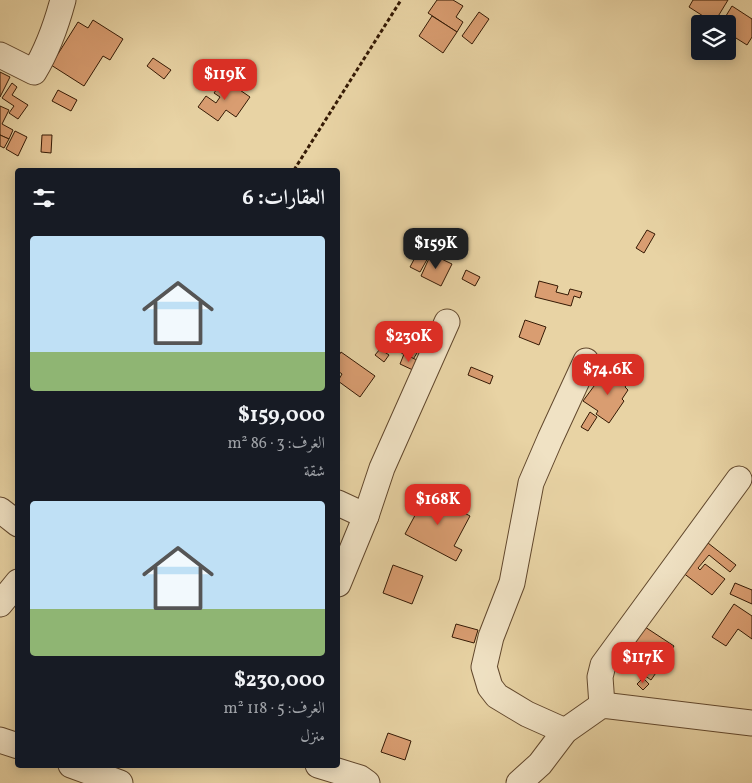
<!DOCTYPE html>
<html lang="ar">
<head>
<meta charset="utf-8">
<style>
	:root { --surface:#171b24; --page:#20242c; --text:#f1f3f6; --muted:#9ea1a6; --accent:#d93025 }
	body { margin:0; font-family:Vollkorn,Amiri,serif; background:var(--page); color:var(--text); direction:rtl; height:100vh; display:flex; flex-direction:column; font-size:19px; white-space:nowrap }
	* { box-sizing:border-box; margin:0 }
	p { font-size:16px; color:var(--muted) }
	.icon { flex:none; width:28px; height:28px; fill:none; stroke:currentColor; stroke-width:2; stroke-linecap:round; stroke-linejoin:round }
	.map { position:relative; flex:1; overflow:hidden; direction:ltr }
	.details { position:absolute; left:15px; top:168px; width:325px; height:600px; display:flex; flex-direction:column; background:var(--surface); border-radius:5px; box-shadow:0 2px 12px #0003; direction:rtl }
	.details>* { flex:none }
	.fabs { position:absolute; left:691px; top:15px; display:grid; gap:10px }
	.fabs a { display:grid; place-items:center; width:45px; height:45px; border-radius:5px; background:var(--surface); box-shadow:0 2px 12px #0003; font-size:25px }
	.price { position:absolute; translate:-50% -42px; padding:0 11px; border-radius:10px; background:var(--accent); color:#fff; font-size:16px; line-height:32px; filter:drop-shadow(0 1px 2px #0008) }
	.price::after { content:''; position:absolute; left:50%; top:30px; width:15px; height:11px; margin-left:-8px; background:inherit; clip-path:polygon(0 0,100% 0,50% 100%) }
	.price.selected { background:#222; color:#fff }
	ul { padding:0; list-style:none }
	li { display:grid; align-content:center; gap:10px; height:265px; padding:0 15px }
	li span { display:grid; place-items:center; height:155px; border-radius:5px; color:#555 }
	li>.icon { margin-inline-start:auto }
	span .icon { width:90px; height:90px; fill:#fffc; stroke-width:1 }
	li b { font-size:21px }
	h2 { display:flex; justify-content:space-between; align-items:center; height:60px; padding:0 15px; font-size:21px }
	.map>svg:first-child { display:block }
	.building { fill:#d99d71; stroke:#351a05 }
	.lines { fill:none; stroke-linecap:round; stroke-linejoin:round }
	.minor-casing { stroke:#62482d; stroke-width:27 }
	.path { stroke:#351a05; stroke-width:3; stroke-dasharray:4 2.5; stroke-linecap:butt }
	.minor { stroke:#f0e2c4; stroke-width:25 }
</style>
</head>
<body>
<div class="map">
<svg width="752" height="783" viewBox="0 0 752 783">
	<rect width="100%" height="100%" fill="#e8d3a4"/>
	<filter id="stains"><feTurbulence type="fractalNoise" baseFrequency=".004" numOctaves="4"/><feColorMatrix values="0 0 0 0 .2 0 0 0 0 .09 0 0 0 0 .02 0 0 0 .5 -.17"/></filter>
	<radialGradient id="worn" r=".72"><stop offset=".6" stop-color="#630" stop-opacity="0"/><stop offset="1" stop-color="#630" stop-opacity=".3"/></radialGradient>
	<g class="building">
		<polygon points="437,0 453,0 463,6 456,17 463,22 457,32 428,13"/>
		<polygon points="693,0 728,0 714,23 689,7"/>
		<polygon points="732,6 752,19 752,37 747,45 728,33 728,24 721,24"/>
		<polygon points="479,12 489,19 472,44 462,36"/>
		<polygon points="432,16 457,32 443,53 419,36"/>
		<polygon points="93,20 123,39 110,60 103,56 84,86 51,65 78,22 88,28"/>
		<polygon points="153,58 171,70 164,79 147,66"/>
		<polygon points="0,72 10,77 0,97"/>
		<polygon points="224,79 250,97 236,117 226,110 218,121 198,107 206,96 216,103 220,97 214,93"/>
		<polygon points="12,83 17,87 12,95 28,105 18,119 9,113 14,106 2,98"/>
		<polygon points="58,90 77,100 71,111 52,101"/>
		<polygon points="0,106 9,110 2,124 13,130 9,139 0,135"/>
		<polygon points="15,131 27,137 18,156 6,149"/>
		<polygon points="0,135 9,139 4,148 0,146"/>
		<polygon points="42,135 52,135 51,153 41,152"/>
		<polygon points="647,230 655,234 644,253 636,248"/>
		<polygon points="419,250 429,256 420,272 410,267"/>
		<polygon points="431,254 452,264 441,286 421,276"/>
		<polygon points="466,270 480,277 475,286 462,279"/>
		<polygon points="539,281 558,286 556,292 568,295 570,289 582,292 580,298 574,296 571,306 535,297"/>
		<polygon points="525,320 546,327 539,345 519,337"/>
		<polygon points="404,344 417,353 412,361 399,351"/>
		<polygon points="380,349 389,355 384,362 375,355"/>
		<polygon points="341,352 375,376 360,397 338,381 342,374 338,371 338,357"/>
		<polygon points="404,354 419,361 415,371 400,364"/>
		<polygon points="471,367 493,376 490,384 468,375"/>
		<polygon points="615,370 630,380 625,387 628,390 622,399 624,401 609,423 596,414 598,411 583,401 597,382 599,383 605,375 609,378"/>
		<polygon points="590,412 597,417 588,431 581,427"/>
		<polygon points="427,493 470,516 454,546 462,550 456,561 405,534"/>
		<polygon points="708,543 736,565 730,572 709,555 698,568 700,570 705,564 725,579 712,595 678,569 697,546 703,550"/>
		<polygon points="393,565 423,576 412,604 383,593"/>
		<polygon points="735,583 752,590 752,604 730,594"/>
		<polygon points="734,604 752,616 752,639 738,629 726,646 712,637"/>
		<polygon points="456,624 478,630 474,643 452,637"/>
		<polygon points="642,625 674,646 667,657 657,650 654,655 644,648 640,654 650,661 641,673 620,659"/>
		<polygon points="657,650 667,657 651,680 641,673"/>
		<polygon points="643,678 649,684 643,690 637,684"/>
		<polygon points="388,733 411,741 405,760 381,752"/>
	</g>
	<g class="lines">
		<g class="minor-casing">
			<g id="minor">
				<path d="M0,55L34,72C48,49 56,26 63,0"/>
				<polyline points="338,503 366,516"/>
				<polyline points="0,510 18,524"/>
				<polyline points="338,584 366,516 382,468 447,322"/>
				<polyline points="0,604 18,582"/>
				<polyline points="602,705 600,677 603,665 739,479"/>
				<polyline points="565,731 527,714 497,696 490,687 484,667 491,637 512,583 531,483 550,439 586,361"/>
				<polyline points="0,740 18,746"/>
				<polyline points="71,765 120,783"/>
				<polyline points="318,765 360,778 367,783"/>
				<polyline points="519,783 540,764 565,731 602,705 752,723"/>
			</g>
		</g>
		<polyline class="path" points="294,170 401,0"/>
		<use href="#minor" class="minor"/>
	</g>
	<rect width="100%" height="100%" filter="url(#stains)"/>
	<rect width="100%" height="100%" fill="url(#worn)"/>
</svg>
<div class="fabs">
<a><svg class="icon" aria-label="layers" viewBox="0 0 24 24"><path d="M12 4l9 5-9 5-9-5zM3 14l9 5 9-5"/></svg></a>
</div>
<b class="price" style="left:225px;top:101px">$119K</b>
<b class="price selected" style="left:436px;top:270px">$159K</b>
<b class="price" style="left:409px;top:363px">$230K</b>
<b class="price" style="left:608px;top:396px">$74.6K</b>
<b class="price" style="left:438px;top:526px">$168K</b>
<b class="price" style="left:643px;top:684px">$117K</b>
<section class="details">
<h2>العقارات: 6<svg class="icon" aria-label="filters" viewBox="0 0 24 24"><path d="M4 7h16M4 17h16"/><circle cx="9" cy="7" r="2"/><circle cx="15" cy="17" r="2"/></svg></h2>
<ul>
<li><span style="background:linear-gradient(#bfe0f5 75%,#8fb573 0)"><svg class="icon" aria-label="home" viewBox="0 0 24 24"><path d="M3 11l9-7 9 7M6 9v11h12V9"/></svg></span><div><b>$159,000</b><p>الغرف: 3 · 86 m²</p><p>شقة</p></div></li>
<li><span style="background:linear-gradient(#bfe0f5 70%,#8fb573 0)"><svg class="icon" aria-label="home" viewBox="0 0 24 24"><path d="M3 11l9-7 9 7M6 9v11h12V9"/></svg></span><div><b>$230,000</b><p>الغرف: 5 · 118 m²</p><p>منزل</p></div></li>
</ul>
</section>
</div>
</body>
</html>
